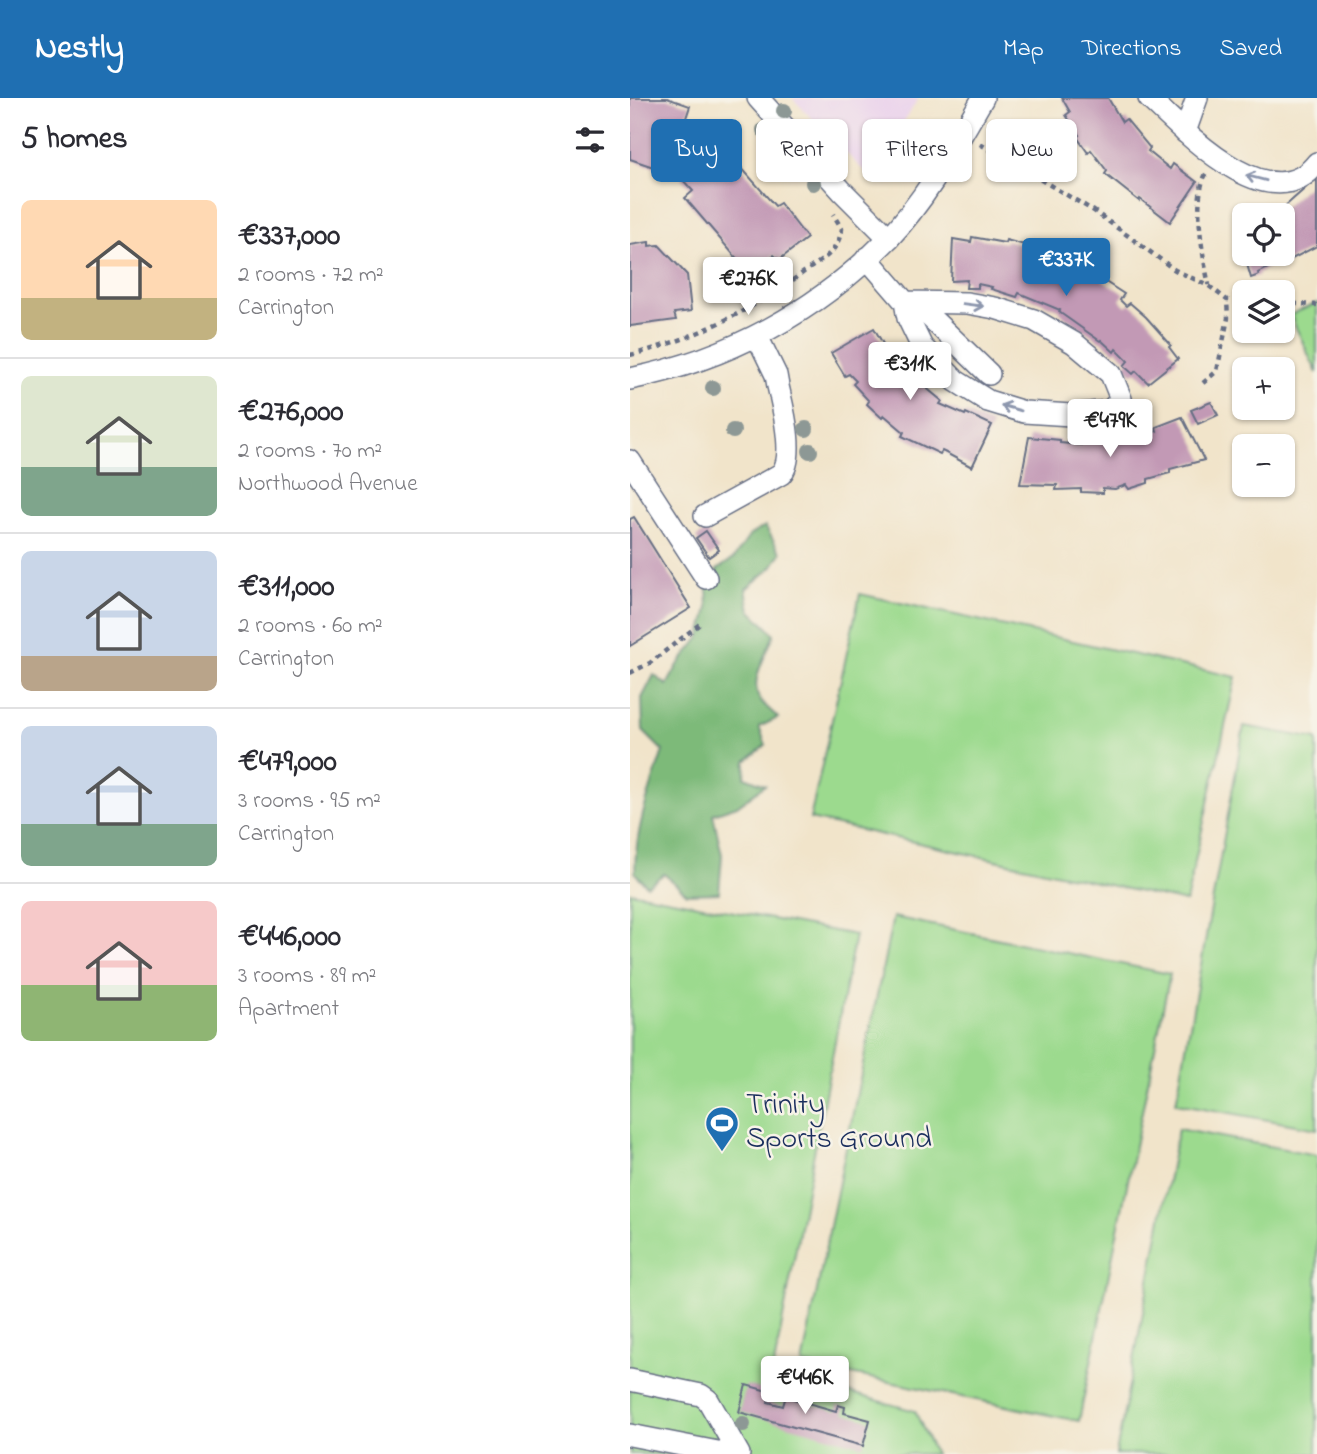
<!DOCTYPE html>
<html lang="en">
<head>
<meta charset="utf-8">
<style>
	:root { --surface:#fff; --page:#f2f2f3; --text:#2b2b33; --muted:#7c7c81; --line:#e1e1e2; --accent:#1f6fb2 }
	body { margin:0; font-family:"Indie Flower",sans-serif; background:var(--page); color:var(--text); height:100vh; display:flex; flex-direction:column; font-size:26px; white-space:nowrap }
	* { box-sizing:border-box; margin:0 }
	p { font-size:23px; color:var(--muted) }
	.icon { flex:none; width:38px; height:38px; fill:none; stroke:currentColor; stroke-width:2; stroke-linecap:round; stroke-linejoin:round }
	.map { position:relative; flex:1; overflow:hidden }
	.sheet { display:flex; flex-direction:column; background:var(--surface); width:630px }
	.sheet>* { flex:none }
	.top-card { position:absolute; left:21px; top:21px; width:560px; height:63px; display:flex; gap:14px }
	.buttons { position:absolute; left:602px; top:105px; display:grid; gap:14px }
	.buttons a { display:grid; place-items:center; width:63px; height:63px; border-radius:10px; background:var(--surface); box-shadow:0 2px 5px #0004; font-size:35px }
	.price { position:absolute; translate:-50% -60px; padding:0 16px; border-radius:7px; background:#fff; color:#222; font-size:23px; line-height:46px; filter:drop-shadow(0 2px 4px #0008) }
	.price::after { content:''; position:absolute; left:50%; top:42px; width:21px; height:16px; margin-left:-10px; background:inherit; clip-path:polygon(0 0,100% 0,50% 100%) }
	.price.on { background:var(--accent); color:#fff }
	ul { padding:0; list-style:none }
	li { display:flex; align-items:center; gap:21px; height:175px; padding:0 21px }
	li+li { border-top:2px solid var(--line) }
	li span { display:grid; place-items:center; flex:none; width:196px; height:140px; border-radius:10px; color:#555 }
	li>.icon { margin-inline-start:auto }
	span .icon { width:84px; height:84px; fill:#fffc; stroke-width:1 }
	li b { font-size:30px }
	h2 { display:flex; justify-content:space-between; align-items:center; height:84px; padding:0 21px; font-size:30px }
	.tag { padding:0 24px; border-radius:10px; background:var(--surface); box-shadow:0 2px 5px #0004; font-size:24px; line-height:63px }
	.tag.on { background:var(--accent); color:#fff }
	header { display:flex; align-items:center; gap:42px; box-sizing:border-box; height:98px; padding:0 35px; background:var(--accent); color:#fff }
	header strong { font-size:33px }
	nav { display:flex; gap:38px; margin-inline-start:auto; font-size:24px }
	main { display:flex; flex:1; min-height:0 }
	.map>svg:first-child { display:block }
	.built { fill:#ead1ec }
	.green { fill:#9cda8e; stroke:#5c8476; stroke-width:2 }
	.forest { fill:#7dba79; stroke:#4c746c; stroke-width:2 }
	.building { fill:#c299b5 }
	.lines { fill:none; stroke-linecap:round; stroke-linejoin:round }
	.minor-casing { stroke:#666e84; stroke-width:24 }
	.path { stroke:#666e84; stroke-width:4.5; stroke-dasharray:5 5; stroke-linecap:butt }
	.minor { stroke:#fff; stroke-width:21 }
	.tree { fill:#8d9895 }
	.oneway { stroke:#8d97ae }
	.labels { text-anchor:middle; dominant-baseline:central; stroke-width:5; stroke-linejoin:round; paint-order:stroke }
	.poi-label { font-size:30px; fill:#1b2f5e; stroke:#f7f3e8; text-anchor:start }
</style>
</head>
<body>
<header>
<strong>Nestly</strong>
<nav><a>Map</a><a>Directions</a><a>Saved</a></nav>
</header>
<main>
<section class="sheet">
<h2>5 homes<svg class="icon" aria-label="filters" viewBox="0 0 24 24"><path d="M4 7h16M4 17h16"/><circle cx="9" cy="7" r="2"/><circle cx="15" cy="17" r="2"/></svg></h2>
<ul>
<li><span style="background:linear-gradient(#ffd9b3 70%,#c2b280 0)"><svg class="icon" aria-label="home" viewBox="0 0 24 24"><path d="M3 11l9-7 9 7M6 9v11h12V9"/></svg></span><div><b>€337,000</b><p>2 rooms · 72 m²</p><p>Carrington</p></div></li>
<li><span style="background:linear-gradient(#dfe7d0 65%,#7fa58c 0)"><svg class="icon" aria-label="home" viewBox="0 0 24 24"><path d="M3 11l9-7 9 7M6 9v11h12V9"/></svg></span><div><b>€276,000</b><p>2 rooms · 70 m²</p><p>Northwood Avenue</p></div></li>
<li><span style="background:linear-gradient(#c9d6e8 75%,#b9a48a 0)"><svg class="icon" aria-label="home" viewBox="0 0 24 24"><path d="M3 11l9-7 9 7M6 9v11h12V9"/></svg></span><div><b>€311,000</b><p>2 rooms · 60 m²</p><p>Carrington</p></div></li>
<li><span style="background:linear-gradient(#c9d6e8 70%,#7fa58c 0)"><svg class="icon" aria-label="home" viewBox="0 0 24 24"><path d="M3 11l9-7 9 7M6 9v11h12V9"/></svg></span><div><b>€479,000</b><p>3 rooms · 95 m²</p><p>Carrington</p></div></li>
<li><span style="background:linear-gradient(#f6c9c9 60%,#8fb573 0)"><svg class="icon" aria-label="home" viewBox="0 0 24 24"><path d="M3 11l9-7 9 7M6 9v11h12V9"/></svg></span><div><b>€446,000</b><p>3 rooms · 89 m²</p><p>Apartment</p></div></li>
</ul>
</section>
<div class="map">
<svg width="687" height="1356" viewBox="0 0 687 1356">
	<rect width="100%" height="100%" fill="#f7f3e8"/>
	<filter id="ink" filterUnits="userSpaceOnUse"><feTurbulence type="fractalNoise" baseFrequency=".0143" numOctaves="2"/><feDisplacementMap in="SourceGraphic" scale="14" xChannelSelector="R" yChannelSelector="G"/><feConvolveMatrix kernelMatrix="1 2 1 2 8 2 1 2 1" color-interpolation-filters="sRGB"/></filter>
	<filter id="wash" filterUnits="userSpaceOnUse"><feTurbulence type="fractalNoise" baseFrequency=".00686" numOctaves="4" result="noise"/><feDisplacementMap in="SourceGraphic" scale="28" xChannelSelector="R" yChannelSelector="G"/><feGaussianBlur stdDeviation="1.57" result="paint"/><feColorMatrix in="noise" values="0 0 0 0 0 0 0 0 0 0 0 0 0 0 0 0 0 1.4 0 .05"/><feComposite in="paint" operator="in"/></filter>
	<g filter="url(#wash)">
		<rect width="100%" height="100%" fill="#f1e4ca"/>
		<polygon class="built" points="162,0 289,0 242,72 236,75"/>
		<g class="green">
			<polygon points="687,205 687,275 660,217"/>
			<polygon points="230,496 606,579 556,804 180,721"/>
			<polygon points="614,628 687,641 687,1031 546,1005"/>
			<polygon points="0,794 225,837 143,1273 285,1313 305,1356 0,1356"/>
			<polygon points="263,819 540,876 449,1323 172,1266"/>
			<polygon points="548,1031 687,1057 687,1356 486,1356"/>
		</g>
		<path class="forest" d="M135,428L151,455L142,469L116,491L120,512L144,536C138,554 119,582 129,600C133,607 143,614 148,620L129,629L136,647L116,663L115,679L135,687L107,708L83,716L92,757L89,795L57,796L34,776L17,788L5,775C5,732 19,694 33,653L13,633L12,600L24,577L37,587L48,567L71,538L78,510L77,489L87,472L104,460L120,437Z"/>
		<g id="blocks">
			<g class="building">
				<polygon points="0,0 37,0 60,8 38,74 0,61"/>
				<polygon points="432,0 478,0 492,24 496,21 520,50 518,53 540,71 543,66 567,84 540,124 510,101 509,103 475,76 477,73 461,52 458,55 447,39 449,37 436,17 440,14"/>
				<polygon points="88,43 145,108 150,105 177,140 149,162 144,157 121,177 55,100 63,93 51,80 68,66 65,62"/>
				<polygon points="687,80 687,148 654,165 653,162 628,175 629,177 621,180 614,156 653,156 653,116 656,114 653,110"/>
				<polygon points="342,139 375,145 376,142 402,149 400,156 408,159 411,154 445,169 443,173 453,177 457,172 494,196 490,202 496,208 500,205 516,219 541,247 539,249 548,261 518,285 506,273 503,276 494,268 498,263 486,251 484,254 471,242 470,243 429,214 430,212 389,195 387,199 361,191 362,189 348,186 348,190 336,190 337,182 321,183 323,141 341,144"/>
				<polygon points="19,144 19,148 29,147 57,177 61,213 44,215 46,222 0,228 0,147"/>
				<polygon points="244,230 257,253 254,255 260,262 275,277 277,274 312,303 310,306 335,317 336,315 362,327 342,369 316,355 312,353 310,356 272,338 274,334 254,317 252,320 237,306 239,303 223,286 226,283 219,276 215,278 201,255"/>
				<polygon points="581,304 588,317 568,326 561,312"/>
				<polygon points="552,319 574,362 540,371 540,375 518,381 518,385 499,391 496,387 485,391 473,390 473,395 451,394 451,391 426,392 427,387 390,386 399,339 430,342 430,345 451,347 452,342 504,336 506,339 527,333 526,329"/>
				<polygon points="4,419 61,510 0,548 0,421"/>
				<polygon points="76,433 89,452 79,459 66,440"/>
				<polygon points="116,1287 141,1294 138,1304 153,1308 158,1291 166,1294 164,1301 206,1313 208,1307 215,1309 214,1315 240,1322 233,1348 109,1314"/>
			</g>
		</g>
	</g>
	<g filter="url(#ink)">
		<use href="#blocks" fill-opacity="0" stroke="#666e84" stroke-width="2"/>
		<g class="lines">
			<g class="minor-casing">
				<g id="minor">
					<polyline points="128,0 212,93 259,140"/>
					<path d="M519,0C553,32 640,125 687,65"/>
					<polyline points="555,34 567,0"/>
					<polyline points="237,160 275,204 278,220 292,249 326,283 358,303 394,314 441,317 480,313 491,301 481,276 444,245 404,222 365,210 337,205 275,204"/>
					<polyline points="277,215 290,213 298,217 359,276"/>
					<path d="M0,281C99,261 188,213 258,141C297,100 325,48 353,0"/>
					<polyline points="0,363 76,480"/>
					<path d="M75,418L151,376C166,359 153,310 148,288L146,277L127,238"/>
					<polyline points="0,1282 71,1297 78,1302 109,1356"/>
					<polyline points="0,1337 98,1356"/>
				</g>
			</g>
			<g class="path">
				<polyline points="350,46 464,113 545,172 579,188 597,202 614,203"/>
				<path d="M576,76C562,100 573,160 579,187"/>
				<polyline points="653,205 687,207"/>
				<path d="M0,257C63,242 122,212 174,174C183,168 193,162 200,155C207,148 210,140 212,131L203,116"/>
				<polyline points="573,285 587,273 598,220 597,202"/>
				<polyline points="0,575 20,565 71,525"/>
			</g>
			<use href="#minor" class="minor"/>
		</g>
		<g class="tree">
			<circle cx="154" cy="13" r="8"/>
			<circle cx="134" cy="32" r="8"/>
			<circle cx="159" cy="57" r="8"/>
			<circle cx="183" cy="85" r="8"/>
			<circle cx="83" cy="290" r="8"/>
			<circle cx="176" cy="331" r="8"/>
			<circle cx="103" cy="333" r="8"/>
			<circle cx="180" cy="353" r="8"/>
			<circle cx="113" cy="1326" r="8"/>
		</g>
		<defs><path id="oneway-shaft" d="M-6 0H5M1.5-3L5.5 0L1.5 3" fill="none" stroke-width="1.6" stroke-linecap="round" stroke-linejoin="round" transform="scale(1.75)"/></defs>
		<g class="oneway">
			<use href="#oneway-shaft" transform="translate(626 80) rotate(-165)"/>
			<use href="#oneway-shaft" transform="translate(343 207) rotate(8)"/>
			<use href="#oneway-shaft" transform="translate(381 310) rotate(-164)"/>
		</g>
	</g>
	<defs>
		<g id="stadium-pin" transform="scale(1.75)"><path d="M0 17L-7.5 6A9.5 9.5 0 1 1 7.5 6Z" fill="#1f6fb2" stroke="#f7f3e8"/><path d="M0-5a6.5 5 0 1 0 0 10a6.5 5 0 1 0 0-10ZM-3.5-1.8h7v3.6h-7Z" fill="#fff"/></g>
	</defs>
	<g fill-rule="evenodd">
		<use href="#stadium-pin" x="92" y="1025"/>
	</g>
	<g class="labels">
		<g class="poi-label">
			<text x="116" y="1008">Trinity<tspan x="116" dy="34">Sports Ground</tspan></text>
		</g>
	</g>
</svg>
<div class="buttons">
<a><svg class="icon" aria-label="locate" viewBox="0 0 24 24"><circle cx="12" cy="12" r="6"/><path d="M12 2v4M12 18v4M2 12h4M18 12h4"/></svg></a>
<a><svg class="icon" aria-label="layers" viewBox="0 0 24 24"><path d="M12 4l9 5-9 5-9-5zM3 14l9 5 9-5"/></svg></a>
<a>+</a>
<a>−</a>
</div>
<b class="price on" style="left:436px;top:200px">€337K</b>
<b class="price" style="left:118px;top:219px">€276K</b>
<b class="price" style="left:280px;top:304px">€311K</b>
<b class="price" style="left:480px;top:361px">€479K</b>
<b class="price" style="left:175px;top:1318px">€446K</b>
<div class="top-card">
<a class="tag on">Buy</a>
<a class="tag">Rent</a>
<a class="tag">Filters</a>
<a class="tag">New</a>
</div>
</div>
</main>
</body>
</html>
